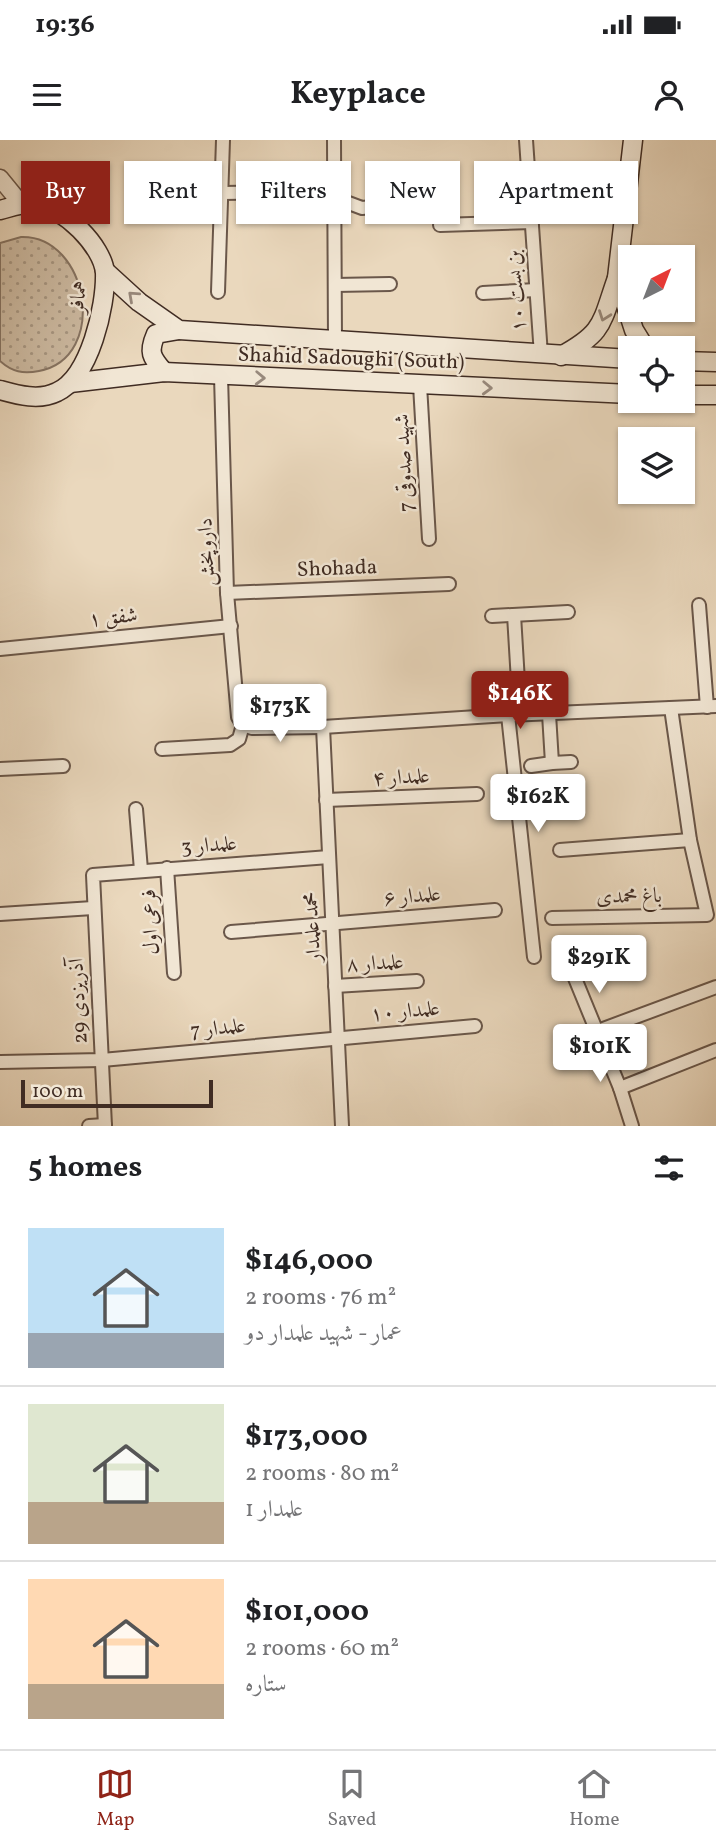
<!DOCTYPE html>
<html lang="en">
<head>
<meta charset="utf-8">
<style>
	:root { --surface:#fff; --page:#f6f6f6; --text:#202124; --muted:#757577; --line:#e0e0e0; --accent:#8f2418 }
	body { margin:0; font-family:Vollkorn,Amiri,serif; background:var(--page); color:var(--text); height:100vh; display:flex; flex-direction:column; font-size:26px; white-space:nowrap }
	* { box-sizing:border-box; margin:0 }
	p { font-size:23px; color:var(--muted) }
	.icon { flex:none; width:38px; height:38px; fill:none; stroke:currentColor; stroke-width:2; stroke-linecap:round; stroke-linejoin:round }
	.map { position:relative; height:986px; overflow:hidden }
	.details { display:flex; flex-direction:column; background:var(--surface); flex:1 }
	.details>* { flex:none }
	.guide { position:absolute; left:21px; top:21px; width:676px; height:63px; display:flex; gap:14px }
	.needle { width:46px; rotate:42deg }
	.tools { position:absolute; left:618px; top:105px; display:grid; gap:14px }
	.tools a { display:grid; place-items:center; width:77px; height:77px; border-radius:0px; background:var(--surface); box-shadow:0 2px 5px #0004; font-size:35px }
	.scale { position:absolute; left:21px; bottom:18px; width:192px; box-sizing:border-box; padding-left:7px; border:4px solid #402c23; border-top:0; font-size:19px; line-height:24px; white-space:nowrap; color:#402c23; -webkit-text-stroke:5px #f1e6d4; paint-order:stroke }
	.price { position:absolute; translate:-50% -60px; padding:0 16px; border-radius:7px; background:#fff; color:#222; font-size:23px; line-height:46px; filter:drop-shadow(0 2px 4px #0008) }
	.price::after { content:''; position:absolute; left:50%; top:42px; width:21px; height:16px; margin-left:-10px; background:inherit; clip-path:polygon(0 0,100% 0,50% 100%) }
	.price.selected { background:var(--accent); color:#fff }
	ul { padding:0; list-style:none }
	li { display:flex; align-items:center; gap:21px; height:175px; padding:0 28px }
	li+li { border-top:2px solid var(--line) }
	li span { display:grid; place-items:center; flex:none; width:196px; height:140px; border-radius:0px; color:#555 }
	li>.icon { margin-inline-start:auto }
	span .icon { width:84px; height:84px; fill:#fffc; stroke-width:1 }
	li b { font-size:30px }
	h2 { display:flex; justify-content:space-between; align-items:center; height:84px; padding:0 28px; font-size:30px }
	.pill { padding:0 24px; border-radius:0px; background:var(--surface); box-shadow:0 2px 5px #0004; font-size:24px; line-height:63px }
	.pill.selected { background:var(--accent); color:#fff }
	.status { display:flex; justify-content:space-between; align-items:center; height:49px; padding:0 35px; background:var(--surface); direction:ltr }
	.status svg { height:19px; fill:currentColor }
	header { display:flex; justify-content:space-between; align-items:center; height:91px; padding:0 28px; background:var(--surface); font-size:32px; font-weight:700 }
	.tabs { display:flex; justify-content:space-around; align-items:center; height:98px; border-top:2px solid var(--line); background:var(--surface); font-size:19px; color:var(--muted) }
	.tabs a { display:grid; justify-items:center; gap:4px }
	.tabs .selected { color:var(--accent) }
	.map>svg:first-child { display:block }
	.grass { fill:url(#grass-dots); stroke:#867463; stroke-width:2 }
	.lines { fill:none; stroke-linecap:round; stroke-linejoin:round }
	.minor-casing { stroke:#6a574a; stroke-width:16 }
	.tertiary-casing { stroke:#6a574a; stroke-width:19 }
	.secondary-casing { stroke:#402c23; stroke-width:21 }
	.minor { stroke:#f1e6d4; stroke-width:12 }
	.tertiary { stroke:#f1e6d4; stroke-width:16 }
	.secondary { stroke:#f1e6d4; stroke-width:18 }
	.oneway { stroke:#98897c }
	.labels { text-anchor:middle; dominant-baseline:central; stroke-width:5; stroke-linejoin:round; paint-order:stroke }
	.street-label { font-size:21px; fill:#402c23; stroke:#f1e6d4 }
</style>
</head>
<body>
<div class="status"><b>19:36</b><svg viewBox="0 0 49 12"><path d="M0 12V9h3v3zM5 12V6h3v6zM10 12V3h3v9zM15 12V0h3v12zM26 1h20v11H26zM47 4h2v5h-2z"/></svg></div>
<header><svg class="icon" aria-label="menu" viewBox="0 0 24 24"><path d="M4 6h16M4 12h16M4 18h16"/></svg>Keyplace<svg class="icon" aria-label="person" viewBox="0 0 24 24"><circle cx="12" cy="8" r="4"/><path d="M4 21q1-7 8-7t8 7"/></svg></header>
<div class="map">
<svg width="716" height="986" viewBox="0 0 716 986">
	<defs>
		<pattern id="grass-dots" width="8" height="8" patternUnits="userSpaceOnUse" patternTransform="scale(1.75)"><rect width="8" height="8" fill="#cdbba3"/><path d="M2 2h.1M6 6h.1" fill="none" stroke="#a89884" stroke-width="1.8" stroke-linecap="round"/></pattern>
	</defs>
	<rect width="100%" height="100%" fill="#ead8bd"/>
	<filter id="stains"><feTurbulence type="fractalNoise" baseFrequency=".00286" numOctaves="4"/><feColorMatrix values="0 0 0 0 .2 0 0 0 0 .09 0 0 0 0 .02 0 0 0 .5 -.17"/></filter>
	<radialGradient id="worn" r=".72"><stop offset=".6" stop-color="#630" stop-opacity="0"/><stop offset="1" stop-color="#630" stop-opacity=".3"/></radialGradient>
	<path class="grass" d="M21,97C89,95 109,218 39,231C23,234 12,232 0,221V103Z"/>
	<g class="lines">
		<g class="minor-casing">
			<g id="minor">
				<polyline points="334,0 335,201"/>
				<polyline points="526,0 541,215"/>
				<polyline points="222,53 308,52 322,53 362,68 402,64"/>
				<polyline points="440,85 532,82"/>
				<polyline points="335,145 390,144"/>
				<polyline points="218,152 223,0"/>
				<polyline points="483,153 536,150"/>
				<polyline points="221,236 227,453 238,577 243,585"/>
				<polyline points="420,245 429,399"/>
				<polyline points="227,453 449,444"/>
				<polyline points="699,465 707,567"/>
				<polyline points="514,475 520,575"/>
				<polyline points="492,476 568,472"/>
				<polyline points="0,509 231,486"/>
				<polyline points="549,574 552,623 571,622"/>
				<polyline points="508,575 534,817"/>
				<polyline points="243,585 252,588 323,587 508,575 716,566"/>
				<polyline points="323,587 342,986"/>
				<polyline points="162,609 230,605 239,599 243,585"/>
				<polyline points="531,626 552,623"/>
				<polyline points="0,629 63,626"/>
				<polyline points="326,660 477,654"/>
				<polyline points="136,669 141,730"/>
				<polyline points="560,710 690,700"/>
				<polyline points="167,728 174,833"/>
				<polyline points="0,774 93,768"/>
				<polyline points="552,778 707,775 690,700 671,568"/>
				<polyline points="231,792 495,770"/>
				<polyline points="572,831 620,948 632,986"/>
				<polyline points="335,846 417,841"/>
				<polyline points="595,892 716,847"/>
				<polyline points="0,922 102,920 475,886"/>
				<polyline points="620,948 716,910"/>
				<polyline points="89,986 105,985"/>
				<polyline points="105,986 93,735 329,717"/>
			</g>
		</g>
		<g class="tertiary-casing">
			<polyline id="tertiary" points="0,38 22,65"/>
		</g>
		<g class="secondary-casing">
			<g id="secondary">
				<path d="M0,70C12,67 25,62 37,64C63,67 103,106 105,133C106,166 90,237 57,252C39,261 18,255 0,250"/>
				<polyline points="105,131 139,162 179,190 630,219"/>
				<polyline points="617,138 633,0"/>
				<path d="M561,216C605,192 601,183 617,138L634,190L645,208"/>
				<polyline points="682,221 716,222"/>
				<path d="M164,232C151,217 148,212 156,194L179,190"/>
				<polyline points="70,243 164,232 630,254"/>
				<polyline points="682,255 716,255"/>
			</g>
		</g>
		<use href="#minor" class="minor"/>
		<use href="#tertiary" class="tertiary"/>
		<use href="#secondary" class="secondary"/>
	</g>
	<defs><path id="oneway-chevron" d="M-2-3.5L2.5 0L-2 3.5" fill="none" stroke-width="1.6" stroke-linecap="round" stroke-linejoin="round" transform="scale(1.75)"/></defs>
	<g class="oneway">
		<use href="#oneway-chevron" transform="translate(133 156) rotate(-138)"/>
		<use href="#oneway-chevron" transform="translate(604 176) rotate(110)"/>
		<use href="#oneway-chevron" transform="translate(260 238) rotate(2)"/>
		<use href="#oneway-chevron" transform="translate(487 248) rotate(2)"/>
	</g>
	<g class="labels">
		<g class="street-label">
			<text transform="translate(517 151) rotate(-94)">بن بست ۱۰</text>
			<text transform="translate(79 157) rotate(-83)">همافر</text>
			<text transform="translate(351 219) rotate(2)">Shahid Sadoughi (South)</text>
			<text transform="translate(405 323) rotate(-93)">شهید صدوقی 7</text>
			<text transform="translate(207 412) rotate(-92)">داروپخش</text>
			<text transform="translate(337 429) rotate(-2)">Shohada</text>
			<text transform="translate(113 478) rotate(-6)">شفق ۱</text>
			<text transform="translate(401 638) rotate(-3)">علمدار ۴</text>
			<text transform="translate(209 706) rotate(-4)">علمدار 3</text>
			<text transform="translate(412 757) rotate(-5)">علمدار ۶</text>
			<text transform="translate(629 757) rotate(-1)">باغ محمدی</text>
			<text transform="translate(151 782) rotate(-93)">فرعی اول</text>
			<text transform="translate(313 787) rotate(-93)">محمد علمدار</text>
			<text transform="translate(375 824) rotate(-3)">علمدار ۸</text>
			<text transform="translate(79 861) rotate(-93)">آذریزدی 29</text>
			<text transform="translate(405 872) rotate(-5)">علمدار ۱۰</text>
			<text transform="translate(218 889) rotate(-6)">علمدار 7</text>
		</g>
	</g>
	<rect width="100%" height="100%" filter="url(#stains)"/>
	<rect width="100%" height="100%" fill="url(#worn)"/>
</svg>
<div class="tools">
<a><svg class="needle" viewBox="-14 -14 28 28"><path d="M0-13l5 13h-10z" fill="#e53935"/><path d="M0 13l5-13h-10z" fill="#757577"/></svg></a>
<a><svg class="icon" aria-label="locate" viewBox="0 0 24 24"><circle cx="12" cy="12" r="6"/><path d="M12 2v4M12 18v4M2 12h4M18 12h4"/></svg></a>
<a><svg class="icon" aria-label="layers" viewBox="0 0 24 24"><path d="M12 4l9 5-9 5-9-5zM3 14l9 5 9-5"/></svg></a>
</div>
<div class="scale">100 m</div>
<b class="price selected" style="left:520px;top:591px">$146K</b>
<b class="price" style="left:280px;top:604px">$173K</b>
<b class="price" style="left:538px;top:694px">$162K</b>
<b class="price" style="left:599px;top:855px">$291K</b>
<b class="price" style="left:600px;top:944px">$101K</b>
<div class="guide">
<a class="pill selected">Buy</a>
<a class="pill">Rent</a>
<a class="pill">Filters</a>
<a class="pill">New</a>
<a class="pill">Apartment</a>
</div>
</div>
<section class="details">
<h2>5 homes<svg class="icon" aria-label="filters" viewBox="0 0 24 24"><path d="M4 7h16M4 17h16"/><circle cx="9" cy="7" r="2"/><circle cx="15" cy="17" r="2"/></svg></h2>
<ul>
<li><span style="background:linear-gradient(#bfe0f5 75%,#9aa5b1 0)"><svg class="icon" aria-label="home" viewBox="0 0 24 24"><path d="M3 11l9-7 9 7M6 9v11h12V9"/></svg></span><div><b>$146,000</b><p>2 rooms · 76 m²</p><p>عمار - شهید علمدار دو</p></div></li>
<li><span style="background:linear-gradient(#dfe7d0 70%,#b9a48a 0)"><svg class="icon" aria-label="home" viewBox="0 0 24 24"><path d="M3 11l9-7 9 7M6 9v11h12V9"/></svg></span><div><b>$173,000</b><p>2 rooms · 80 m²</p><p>علمدار 1</p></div></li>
<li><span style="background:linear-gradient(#ffd9b3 75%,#b9a48a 0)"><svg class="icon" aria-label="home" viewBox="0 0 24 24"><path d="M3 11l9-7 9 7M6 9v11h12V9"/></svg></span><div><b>$101,000</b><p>2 rooms · 60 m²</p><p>ستاره</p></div></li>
</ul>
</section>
<nav class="tabs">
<a class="selected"><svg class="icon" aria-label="map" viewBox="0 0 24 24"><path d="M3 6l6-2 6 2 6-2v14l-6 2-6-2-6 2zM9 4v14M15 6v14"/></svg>Map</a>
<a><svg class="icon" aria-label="saved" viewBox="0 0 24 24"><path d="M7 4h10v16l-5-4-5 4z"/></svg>Saved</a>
<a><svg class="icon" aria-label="home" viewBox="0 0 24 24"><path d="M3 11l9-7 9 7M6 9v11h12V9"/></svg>Home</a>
</nav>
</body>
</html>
